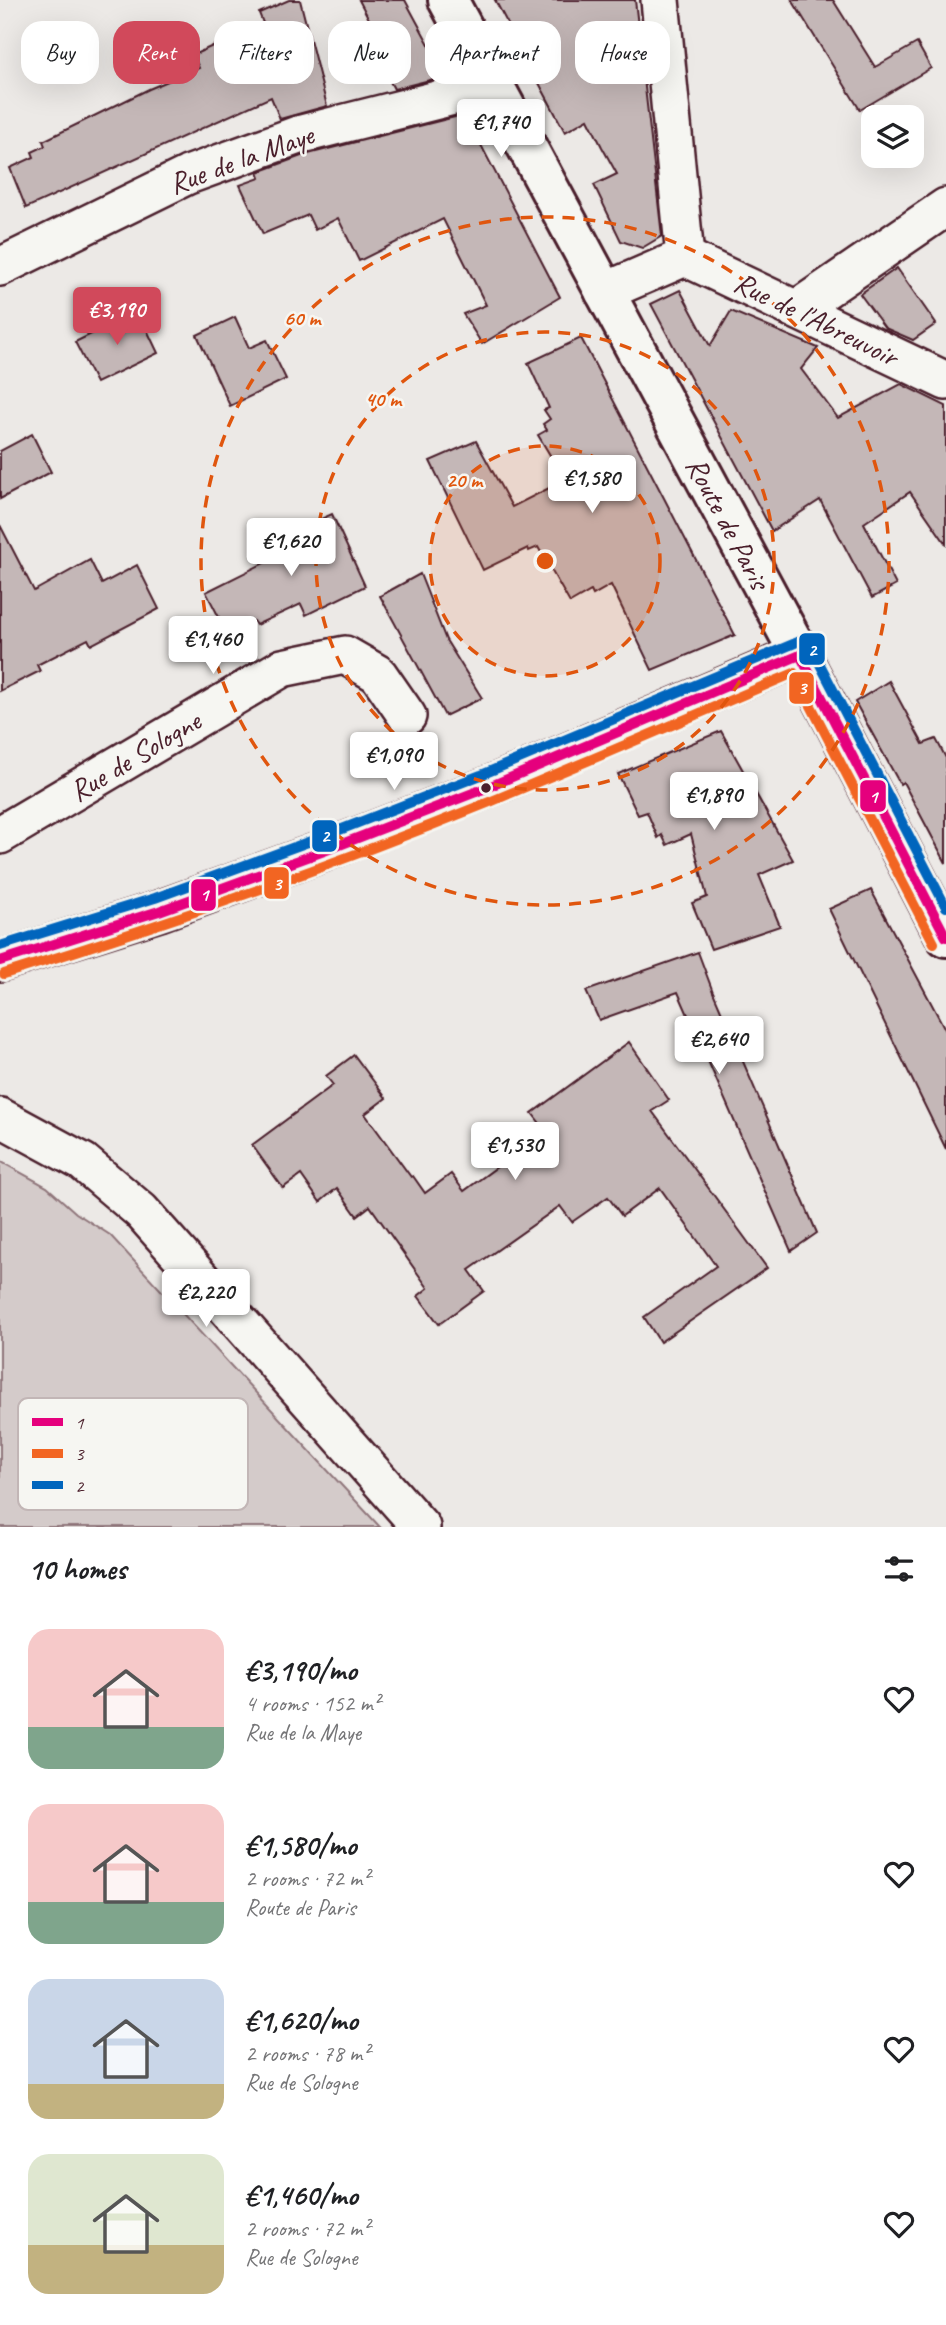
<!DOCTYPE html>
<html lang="en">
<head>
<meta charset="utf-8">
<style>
	:root { --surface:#fff; --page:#f2f2f2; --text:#202124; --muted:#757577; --accent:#d1495b }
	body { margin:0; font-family:Caveat,sans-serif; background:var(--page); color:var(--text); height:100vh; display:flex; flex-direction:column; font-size:26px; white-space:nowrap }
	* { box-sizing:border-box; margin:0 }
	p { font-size:23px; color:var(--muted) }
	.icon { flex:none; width:38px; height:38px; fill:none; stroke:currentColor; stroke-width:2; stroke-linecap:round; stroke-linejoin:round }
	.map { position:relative; height:1527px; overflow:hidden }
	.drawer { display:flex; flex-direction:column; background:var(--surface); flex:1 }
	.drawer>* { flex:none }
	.banner { position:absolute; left:21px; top:21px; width:905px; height:63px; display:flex; gap:14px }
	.fabs { position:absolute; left:861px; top:105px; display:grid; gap:14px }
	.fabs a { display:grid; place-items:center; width:63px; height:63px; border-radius:14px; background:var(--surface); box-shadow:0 7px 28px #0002; font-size:35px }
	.price { position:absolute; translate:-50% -60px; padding:0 16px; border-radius:7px; background:#fff; color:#222; font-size:23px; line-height:46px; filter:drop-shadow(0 2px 4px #0008) }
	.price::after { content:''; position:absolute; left:50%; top:42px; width:21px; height:16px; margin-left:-10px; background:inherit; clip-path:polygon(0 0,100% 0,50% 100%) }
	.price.selected { background:var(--accent); color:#fff }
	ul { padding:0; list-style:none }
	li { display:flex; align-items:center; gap:21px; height:175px; padding:0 28px }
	li span { display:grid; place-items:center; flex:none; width:196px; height:140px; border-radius:21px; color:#555 }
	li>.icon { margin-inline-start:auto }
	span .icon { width:84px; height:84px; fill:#fffc; stroke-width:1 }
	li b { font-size:30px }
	h2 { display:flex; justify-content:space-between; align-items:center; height:84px; padding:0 28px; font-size:30px }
	.pill { padding:0 24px; border-radius:21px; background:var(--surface); box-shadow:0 7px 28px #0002; font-size:24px; line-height:63px }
	.pill.selected { background:var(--accent); color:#fff }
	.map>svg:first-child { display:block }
	.green { fill:#d4cbca; stroke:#8f757a; stroke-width:2 }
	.building { fill:#c4b7b7; stroke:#4a1f2b; stroke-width:2 }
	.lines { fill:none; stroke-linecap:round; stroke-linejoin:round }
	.minor-casing { stroke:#4a1f2b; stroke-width:42 }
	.tertiary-casing { stroke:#4a1f2b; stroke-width:44 }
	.secondary-casing { stroke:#4a1f2b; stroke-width:44 }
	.minor { stroke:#f6f6f2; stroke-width:37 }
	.tertiary { stroke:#f6f6f2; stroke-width:38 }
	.secondary { stroke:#f6f6f2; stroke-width:38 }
	.bus-1-casing { stroke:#f6f6f2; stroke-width:16 }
	.bus-2-casing { stroke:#f6f6f2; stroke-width:16 }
	.bus-3-casing { stroke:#f6f6f2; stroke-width:16 }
	.bus-1 { stroke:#e5007d; stroke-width:10 }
	.bus-2 { stroke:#f26522; stroke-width:10 }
	.bus-3 { stroke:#0065bd; stroke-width:10 }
	.ring { fill:none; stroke:#e0560e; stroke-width:3.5; stroke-dasharray:12 9 }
	.bus-dot { fill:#4a1f2b; stroke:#f6f6f2; stroke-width:2.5 }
	.labels { text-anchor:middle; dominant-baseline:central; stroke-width:5; stroke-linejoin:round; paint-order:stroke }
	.street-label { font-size:30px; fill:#4a1f2b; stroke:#f6f6f2 }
	.key { fill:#f6f6f2; stroke:#c2b6b6; stroke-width:2 }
	.key-label { font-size:19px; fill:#4a1f2b }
	.centre { fill:#e0560e; stroke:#f6f6f2; stroke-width:3.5 }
	.ring-label { font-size:21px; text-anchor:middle; font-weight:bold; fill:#e0560e; stroke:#f6f6f2; stroke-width:5; stroke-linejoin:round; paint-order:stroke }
	.line-badge { stroke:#f6f6f2; stroke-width:2.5 }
	.badge-label { font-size:19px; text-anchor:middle; font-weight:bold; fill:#fff }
</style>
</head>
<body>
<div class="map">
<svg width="946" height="1527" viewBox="0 0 946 1527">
	<rect width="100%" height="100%" fill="#ece9e6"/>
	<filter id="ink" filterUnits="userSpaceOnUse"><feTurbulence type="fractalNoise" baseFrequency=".0143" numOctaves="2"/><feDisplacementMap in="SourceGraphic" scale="14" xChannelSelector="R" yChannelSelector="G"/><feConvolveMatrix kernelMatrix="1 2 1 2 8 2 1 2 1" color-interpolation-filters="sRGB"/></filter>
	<g filter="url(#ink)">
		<polygon class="green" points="0,1161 47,1187 76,1213 110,1235 380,1527 0,1527"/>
		<g class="building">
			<polygon points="289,0 300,0 327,106 280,119 271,97 26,208 10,168 34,157 32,152 45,146 43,141 149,89 199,68 193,55 263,23 259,13"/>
			<polygon points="359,0 405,0 444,72 442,77 394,89 374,51 383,46"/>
			<polygon points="495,0 635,0 662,236 642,248 621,241 594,185 617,174 602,147 588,119 565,132"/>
			<polygon points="792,0 833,0 875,67 917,43 931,68 860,110"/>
			<polygon points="459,116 468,120 560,297 482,344 463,314 486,305 443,219 359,261 338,218 315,230 308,215 263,234 240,185 260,178 258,172 304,155"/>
			<polygon points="897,268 936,324 913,340 885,328 860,294"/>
			<polygon points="680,290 710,346 731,311 818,348 801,369 838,418 901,384 946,406 946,544 910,492 864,523 896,585 872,598 820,500 772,531 651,304"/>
			<polygon points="138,311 158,353 96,383 75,342"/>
			<polygon points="235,317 249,348 267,340 286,379 230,406 197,335"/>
			<polygon points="581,338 735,635 652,670 611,585 593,595 591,591 570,603 538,547 529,551 528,548 483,570 430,461 476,441 512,507 565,480 538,435 547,430 543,424 550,419 544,410 549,408 528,363"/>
			<polygon points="32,434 51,472 0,499 0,451"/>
			<polygon points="332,514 365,586 306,615 301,604 256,625 253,621 227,633 206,592 278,556 272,541"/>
			<polygon points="0,525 34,591 90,560 102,584 137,565 159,609 91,645 88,639 37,665 40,671 0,691"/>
			<polygon points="420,574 446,640 482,698 445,716 380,596"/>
			<polygon points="889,681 923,744 936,739 946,758 946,863 903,782 900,784 855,702"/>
			<polygon points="721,731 793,860 759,875 780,926 711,949 692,903 707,897 691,834 667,845 662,835 658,838 647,812 638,815 618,774"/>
			<polygon points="871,890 946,1031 946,1149 829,909"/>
			<polygon points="698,952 713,992 817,1233 791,1251 678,992 599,1020 586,991"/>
			<polygon points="629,1042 669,1100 652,1111 767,1268 660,1342 644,1317 716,1266 660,1188 622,1216 608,1197 572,1222 560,1206 469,1270 484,1291 439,1324 418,1296 428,1288 370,1206 357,1216 337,1188 320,1202 301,1175 283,1188 252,1145 333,1085 326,1076 354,1055 386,1098 365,1114 411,1177 413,1176 425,1193 451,1174 464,1191 546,1131 532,1113"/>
		</g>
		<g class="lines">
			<g class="minor-casing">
				<g id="minor">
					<polyline points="685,257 946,381"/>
					<polyline points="0,267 188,175 298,135 457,95 494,82"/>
					<polyline points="604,292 685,257 660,0"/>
					<polyline points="797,309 946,207"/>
					<polyline points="0,835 282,668 345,655 378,674 407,716"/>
					<polyline points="0,1117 83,1162 141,1211 421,1527"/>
				</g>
			</g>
			<g class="tertiary-casing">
				<polyline id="tertiary" points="0,961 159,911 324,851 486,788 800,655"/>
			</g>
			<g class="secondary-casing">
				<polyline id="secondary" points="448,0 800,655 946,937"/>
			</g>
			<use href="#minor" class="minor"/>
			<use href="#tertiary" class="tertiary"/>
			<use href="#secondary" class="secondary"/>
			<g class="bus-1-casing">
				<g id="bus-1">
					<polyline points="800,655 946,937"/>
					<polyline points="0,961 159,911 324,851 486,788 800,655"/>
				</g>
			</g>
			<g class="bus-2-casing">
				<path id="bus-2" d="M4,974C169,923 332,866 492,801C593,759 693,716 794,673L934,943"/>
			</g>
			<g class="bus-3-casing">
				<polyline id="bus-3" points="0,946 155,898 319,838 481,775 800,641 807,643 812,649 946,907"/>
			</g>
			<use href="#bus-1" class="bus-1"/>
			<use href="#bus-2" class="bus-2"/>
			<use href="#bus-3" class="bus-3"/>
		</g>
	</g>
	<circle cx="545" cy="561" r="115" fill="#e0560e" fill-opacity=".12"/>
	<g class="ring">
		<circle cx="545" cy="561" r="115"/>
		<circle cx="545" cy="561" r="229"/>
		<circle cx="545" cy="561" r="344"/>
	</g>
	<circle class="bus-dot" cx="486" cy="788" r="6"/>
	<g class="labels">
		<g class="street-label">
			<text transform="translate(241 159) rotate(-20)">Rue de la Maye</text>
			<text transform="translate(816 319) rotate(26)">Rue de l'Abreuvoir</text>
			<text transform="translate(728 523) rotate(62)">Route de Paris</text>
			<text transform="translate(135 756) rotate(-31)">Rue de Sologne</text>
		</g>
	</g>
	<rect x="18" y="1398" width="230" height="112" rx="10" class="key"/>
	<rect x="32" y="1418" width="31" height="8" fill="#e5007d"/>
	<rect x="32" y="1449" width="31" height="9" fill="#f26522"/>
	<rect x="32" y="1481" width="31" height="8" fill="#0065bd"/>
	<g class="key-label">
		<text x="75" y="1429">1</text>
		<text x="75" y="1460">3</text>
		<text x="75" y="1492">2</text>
	</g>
	<circle cx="545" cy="561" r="10" class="centre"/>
	<g class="ring-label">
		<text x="302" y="325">60 m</text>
		<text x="383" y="406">40 m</text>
		<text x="464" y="487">20 m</text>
	</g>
	<g class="line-badge">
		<rect x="798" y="632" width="28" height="34" rx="7" fill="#0065bd"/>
		<rect x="788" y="671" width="27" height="34" rx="7" fill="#f26522"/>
		<rect x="859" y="779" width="28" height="34" rx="7" fill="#e5007d"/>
		<rect x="311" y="819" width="27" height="34" rx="7" fill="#0065bd"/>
		<rect x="263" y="866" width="27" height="34" rx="7" fill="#f26522"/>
		<rect x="190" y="878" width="27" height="34" rx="7" fill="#e5007d"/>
	</g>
	<g class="badge-label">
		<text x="812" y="656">2</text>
		<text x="802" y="694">3</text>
		<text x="873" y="803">1</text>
		<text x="325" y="842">2</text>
		<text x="277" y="890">3</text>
		<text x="204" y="901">1</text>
	</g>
</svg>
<div class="fabs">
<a><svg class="icon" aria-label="layers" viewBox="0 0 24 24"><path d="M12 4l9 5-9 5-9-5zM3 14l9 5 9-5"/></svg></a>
</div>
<b class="price" style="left:501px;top:159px">€1,740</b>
<b class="price selected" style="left:117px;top:347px">€3,190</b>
<b class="price" style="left:592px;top:515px">€1,580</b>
<b class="price" style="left:291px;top:578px">€1,620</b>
<b class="price" style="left:213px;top:676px">€1,460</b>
<b class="price" style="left:394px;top:792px">€1,090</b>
<b class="price" style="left:714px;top:832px">€1,890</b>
<b class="price" style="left:719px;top:1076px">€2,640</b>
<b class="price" style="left:515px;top:1182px">€1,530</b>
<b class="price" style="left:206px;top:1329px">€2,220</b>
<div class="banner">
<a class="pill">Buy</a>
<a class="pill selected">Rent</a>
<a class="pill">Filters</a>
<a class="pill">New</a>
<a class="pill">Apartment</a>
<a class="pill">House</a>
</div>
</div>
<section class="drawer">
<h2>10 homes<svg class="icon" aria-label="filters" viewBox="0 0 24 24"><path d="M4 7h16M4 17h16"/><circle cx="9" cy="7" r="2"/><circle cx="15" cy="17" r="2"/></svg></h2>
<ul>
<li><span style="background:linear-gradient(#f6c9c9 70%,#7fa58c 0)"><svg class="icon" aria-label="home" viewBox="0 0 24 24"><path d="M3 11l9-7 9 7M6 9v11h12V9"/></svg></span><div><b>€3,190/mo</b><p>4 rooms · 152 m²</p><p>Rue de la Maye</p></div><svg class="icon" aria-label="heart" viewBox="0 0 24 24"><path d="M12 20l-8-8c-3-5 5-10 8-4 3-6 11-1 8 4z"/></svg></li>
<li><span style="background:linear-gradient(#f6c9c9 70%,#7fa58c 0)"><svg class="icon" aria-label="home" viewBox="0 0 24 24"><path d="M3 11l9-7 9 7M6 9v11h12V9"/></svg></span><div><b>€1,580/mo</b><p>2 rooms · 72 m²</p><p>Route de Paris</p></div><svg class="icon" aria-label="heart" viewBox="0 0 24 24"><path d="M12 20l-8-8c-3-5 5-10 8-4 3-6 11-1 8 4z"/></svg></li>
<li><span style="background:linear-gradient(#c9d6e8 75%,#c2b280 0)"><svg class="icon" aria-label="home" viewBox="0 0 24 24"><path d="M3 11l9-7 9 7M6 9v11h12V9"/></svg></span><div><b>€1,620/mo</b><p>2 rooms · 78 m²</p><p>Rue de Sologne</p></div><svg class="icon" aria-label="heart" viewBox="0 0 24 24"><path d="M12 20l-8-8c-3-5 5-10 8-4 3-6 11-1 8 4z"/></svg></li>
<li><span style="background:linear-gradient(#dfe7d0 65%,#c2b280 0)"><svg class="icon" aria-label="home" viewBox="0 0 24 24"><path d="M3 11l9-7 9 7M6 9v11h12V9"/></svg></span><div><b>€1,460/mo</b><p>2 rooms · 72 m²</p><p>Rue de Sologne</p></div><svg class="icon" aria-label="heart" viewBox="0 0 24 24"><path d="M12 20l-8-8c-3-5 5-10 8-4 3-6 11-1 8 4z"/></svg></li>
</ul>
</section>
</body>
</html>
